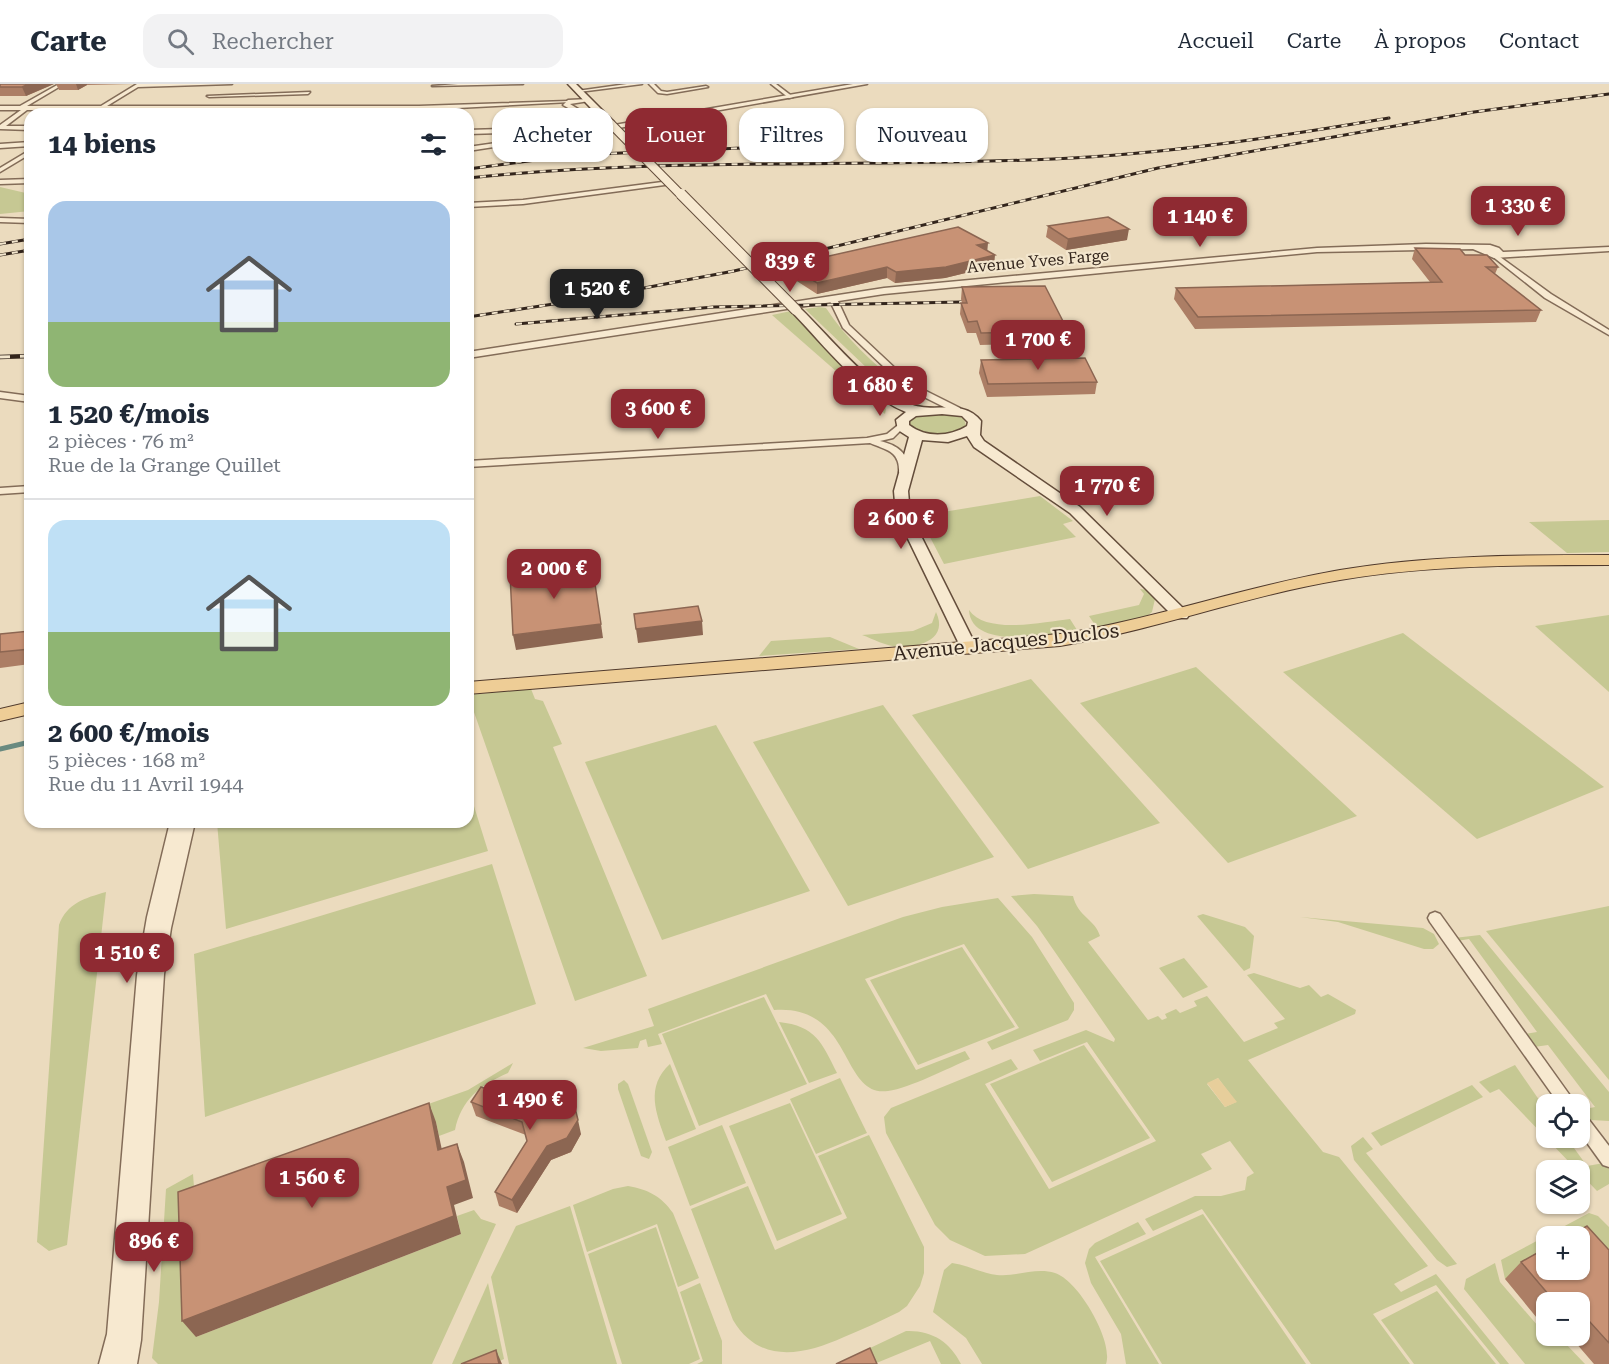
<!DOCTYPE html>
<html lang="fr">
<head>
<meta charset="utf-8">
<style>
	:root { --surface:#fff; --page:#f2f2f3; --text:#1f2937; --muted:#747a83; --line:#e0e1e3; --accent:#8f2a32 }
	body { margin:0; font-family:"Roboto Serif",serif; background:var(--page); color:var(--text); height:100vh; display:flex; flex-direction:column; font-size:22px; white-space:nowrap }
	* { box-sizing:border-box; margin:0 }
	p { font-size:20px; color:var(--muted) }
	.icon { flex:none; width:33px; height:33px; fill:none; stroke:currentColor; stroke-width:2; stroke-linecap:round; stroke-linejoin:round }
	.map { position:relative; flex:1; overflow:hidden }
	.details { position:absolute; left:24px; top:24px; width:450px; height:720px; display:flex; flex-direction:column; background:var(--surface); border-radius:18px; box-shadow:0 2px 4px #0004 }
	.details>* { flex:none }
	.hud { position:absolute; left:492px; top:24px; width:570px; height:54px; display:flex; gap:12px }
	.buttons { position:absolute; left:1536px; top:1010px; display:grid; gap:12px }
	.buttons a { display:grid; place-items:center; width:54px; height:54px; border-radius:12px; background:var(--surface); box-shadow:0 2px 4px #0004; font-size:30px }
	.price { position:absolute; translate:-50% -51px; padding:0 14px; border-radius:12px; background:var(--accent); color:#fff; font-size:20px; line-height:39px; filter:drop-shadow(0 2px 3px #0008) }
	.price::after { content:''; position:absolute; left:50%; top:36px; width:18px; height:14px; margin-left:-9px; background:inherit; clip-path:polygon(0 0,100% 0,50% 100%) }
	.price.active { background:#222; color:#fff }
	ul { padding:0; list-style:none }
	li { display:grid; align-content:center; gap:12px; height:318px; padding:0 24px }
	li+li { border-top:2px solid var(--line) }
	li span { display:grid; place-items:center; height:186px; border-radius:18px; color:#555 }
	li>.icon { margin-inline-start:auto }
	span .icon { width:108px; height:108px; fill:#fffc; stroke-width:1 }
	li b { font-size:26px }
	h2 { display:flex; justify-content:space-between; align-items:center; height:72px; padding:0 24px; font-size:26px }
	.tag { padding:0 21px; border-radius:18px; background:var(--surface); box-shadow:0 2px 4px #0004; font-size:21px; line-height:54px }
	.tag.active { background:var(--accent); color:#fff }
	header { display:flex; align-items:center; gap:36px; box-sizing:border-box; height:84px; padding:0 30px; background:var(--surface); border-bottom:2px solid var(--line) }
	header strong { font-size:28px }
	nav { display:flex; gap:33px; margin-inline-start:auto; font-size:21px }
	.search { width:420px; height:54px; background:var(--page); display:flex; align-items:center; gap:15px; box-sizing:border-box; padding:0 21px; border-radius:18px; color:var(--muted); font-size:22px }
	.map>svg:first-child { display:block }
	.green { fill:#c6c893; fill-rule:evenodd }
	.sand { fill:#e7ce9b }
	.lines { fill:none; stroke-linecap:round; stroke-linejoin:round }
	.stream { stroke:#698a80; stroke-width:5 }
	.minor-casing { stroke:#836c58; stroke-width:3 }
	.tertiary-casing { stroke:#836c58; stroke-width:3 }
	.secondary-casing { stroke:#644d3b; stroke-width:3 }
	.primary-casing { stroke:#503a2c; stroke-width:2 }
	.minor { fill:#f7e9d0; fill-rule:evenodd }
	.tertiary { fill:#f7e9d0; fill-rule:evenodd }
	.secondary { fill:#f7e9d0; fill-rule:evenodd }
	.primary { fill:#eecd96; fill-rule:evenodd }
	.rail-far1-casing { stroke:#33251c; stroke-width:3 }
	.rail-casing { stroke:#33251c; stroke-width:4.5 }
	.rail-far1 { stroke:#f3e6cd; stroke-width:2; stroke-dasharray:6; stroke-linecap:butt }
	.rail { stroke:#f3e6cd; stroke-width:3; stroke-dasharray:10; stroke-linecap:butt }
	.secondary-bridge-far1-casing { stroke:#644d3b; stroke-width:10; stroke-linecap:butt }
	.secondary-bridge-casing { stroke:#644d3b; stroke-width:12; stroke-linecap:butt }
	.secondary-bridge-far1 { stroke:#f7e9d0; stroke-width:8 }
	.secondary-bridge { stroke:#f7e9d0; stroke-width:10 }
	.wall { fill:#ac7e65 }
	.shaded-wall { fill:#8c6652 }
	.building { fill:#c89275; stroke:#8c6652; stroke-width:1.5 }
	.labels { text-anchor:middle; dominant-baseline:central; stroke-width:4.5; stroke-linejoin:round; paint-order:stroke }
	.far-street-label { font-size:16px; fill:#33251c; stroke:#f3e6cd }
	.street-label { font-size:20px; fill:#33251c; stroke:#f3e6cd }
</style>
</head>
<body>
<header>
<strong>Carte</strong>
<div class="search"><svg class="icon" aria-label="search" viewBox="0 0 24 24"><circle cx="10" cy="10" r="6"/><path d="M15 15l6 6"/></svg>Rechercher</div>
<nav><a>Accueil</a><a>Carte</a><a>À propos</a><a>Contact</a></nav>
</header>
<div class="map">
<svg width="1609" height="1280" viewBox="0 0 1609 1280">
	<rect width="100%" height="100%" fill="#ebdbbe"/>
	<g class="green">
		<polygon points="0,103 30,110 30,127 0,130"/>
		<path d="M819,223L826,224C846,255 873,278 900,302C907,308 918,311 921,319L909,321L890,306L805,225Z"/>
		<polygon points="791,227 881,318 886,325 885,330 772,231"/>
		<path d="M940,329L964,334L966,342C951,352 923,354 908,342V336L920,331Z"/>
		<polygon points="1040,412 1073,437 1063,440 1076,453 944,480 919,432"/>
		<polygon points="1609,436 1609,468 1567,469 1529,438"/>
		<polygon points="1140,505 1148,506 1155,515 1152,528 1146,533 1102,543 1095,541 1089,532 1139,521 1144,510"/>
		<path d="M969,526C986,551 1043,538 1070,535L1077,546L1074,549C1047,551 971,566 969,526Z"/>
		<path d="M936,528C949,555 919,564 898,563C886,562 873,555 862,551L913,547L932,539Z"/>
		<polygon points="1609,531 1609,608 1535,542"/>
		<polygon points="1403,549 1604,703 1477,755 1283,588"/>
		<polygon points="830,553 859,565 759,572 771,557"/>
		<polygon points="1196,583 1357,732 1228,779 1080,619"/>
		<polygon points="1031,595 1160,739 1028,785 912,631"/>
		<polygon points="531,605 535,615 543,617 562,660 553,663 647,892 575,917 468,611"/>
		<polygon points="883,621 994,773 848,822 753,658"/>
		<polygon points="716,641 810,807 662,856 585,678"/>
		<polygon points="468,703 488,767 226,845 217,738 468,738"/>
		<polygon points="492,780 536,920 205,1033 194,870"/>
		<path d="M106,808L67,1161L49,1167L37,1158L59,841C67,819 85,814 106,808Z"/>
		<path d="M1034,810L1073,812C1078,833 1095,835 1100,852L1088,858L1148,936L1158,932L1162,936L1167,934L1165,930L1176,925L1180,929L1197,922L1194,917L1207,912L1244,958L1278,944L1274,939L1285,935L1247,891L1254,889L1300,904L1309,901L1321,913L1328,910L1356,926L1355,930L1248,976L1323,1068L1339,1073L1428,1182L1394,1200L1401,1208L1436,1190L1509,1280H1500L1436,1201L1373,1230L1410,1280H1311L1202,1125L1153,1147L1145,1135L1195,1112H1221L1245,1106L1247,1093L1254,1089L1230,1057L1201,1070L1212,1085L1025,1170L985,1172L950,1156L935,1141L886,1049L884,1033L891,1024L1011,975L1018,985L985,1000L1049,1105L1156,1057L1087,958L1040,977L1033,966L1086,946L1114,958L1115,955L1037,842L1011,812ZM1218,994L1236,1018L1225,1023L1207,1000Z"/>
		<path d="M998,814L1032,853L1074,919V926L1068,936L992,966L987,958L1019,944L964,860L865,895L916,986L965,967L970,975C948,984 910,1004 888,1007C840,1014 854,920 774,926L766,910L658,950L662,960L648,963L646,955L640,957L638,964L601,967L583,964L654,942L648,925L903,833L942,823Z"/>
		<polygon points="1609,822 1609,996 1486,847"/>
		<polygon points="1203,830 1245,843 1254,852 1250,884 1244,887 1197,832"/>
		<polygon points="1300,833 1423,844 1434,850 1439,860 1433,865 1424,865 1338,838"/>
		<polygon points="1480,851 1609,1008 1609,1037 1591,1036 1580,1026 1595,1023 1548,961 1534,963 1525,950 1537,948 1469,855 1457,857 1454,854"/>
		<polygon points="962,863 1015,943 918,981 870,896"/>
		<polygon points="1184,874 1208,903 1183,914 1159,884"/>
		<polygon points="764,913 807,1000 699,1042 662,950"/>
		<path d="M779,938C816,942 822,959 837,989L809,999Z"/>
		<polygon points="1084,961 1150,1054 1052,1098 990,1000"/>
		<path d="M513,979L508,989C480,1001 461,1016 455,1046L439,1052L436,1038L196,1253L461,1150L457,1132L474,1126L481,1135L496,1140L432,1280H158L152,1274L159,1218L166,1105L193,1090L194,1103L468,1006Z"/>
		<path d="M670,980L696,1045L666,1057C656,1029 645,1003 670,980Z"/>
		<polygon points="1515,981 1546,1026 1546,1053 1566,1053 1587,1082 1604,1079 1609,1085 1609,1100 1597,1107 1499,1005 1490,1009 1479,998"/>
		<polygon points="840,994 867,1049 816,1070 790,1015"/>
		<polygon points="624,996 628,1000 652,1068 649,1075 641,1072 618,1005 618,1000"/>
		<polygon points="1472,1001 1483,1013 1381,1062 1371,1049"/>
		<polygon points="790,1019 842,1130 777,1157 729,1042"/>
		<polygon points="722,1041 746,1099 690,1122 668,1063"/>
		<path d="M869,1051L924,1163V1189L920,1202L907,1222L899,1228C881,1237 863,1245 844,1253C802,1272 759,1280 733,1236L691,1125L748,1102L775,1166L847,1134L818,1072Z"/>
		<polygon points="1363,1053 1373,1065 1366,1069 1457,1180 1447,1183 1437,1176 1354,1076 1351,1062"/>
		<path d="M628,1102C649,1106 661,1112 673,1129L699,1194L678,1203L657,1140L587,1168L573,1121L613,1105Z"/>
		<polygon points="570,1122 617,1280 509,1280 491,1193 516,1142"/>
		<polygon points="1589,1129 1598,1132 1609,1143 1609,1203 1580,1152 1546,1152 1546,1173 1505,1195 1501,1176"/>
		<polygon points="1203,1130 1306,1280 1162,1280 1100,1177"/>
		<polygon points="1138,1138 1146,1150 1095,1173 1159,1280 1126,1280 1121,1250 1091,1199 1085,1179 1089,1165 1095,1159"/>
		<polygon points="656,1143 700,1275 689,1280 622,1280 588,1170"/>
		<path d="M952,1179C967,1181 981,1189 997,1191C1017,1193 1035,1183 1055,1189C1078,1196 1114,1257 1106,1280H982L966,1254L933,1228L944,1186Z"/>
		<polygon points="1495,1179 1500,1198 1544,1249 1565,1259 1585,1280 1525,1280 1464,1205 1466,1195"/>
		<polygon points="488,1199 504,1275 493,1280 452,1280"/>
		<polygon points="700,1199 722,1257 722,1280 697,1280 703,1277 680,1208"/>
		<polygon points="1437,1207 1496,1280 1414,1280 1381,1236"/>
		<path d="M906,1247C932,1246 950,1258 961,1280H941L930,1257L874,1280L868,1265Z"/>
	</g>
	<polygon class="sand" points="1218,994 1237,1018 1225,1023 1207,999"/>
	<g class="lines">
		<polyline class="stream" points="0,665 30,658"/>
		<g class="minor-casing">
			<g id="minor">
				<polygon points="59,0 64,0 27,22 101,22 137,0 232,0 138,3 107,22 419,22 568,17 570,18 419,26 27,26 6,42 30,42 30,46 0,45 0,41 21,26 0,26 0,22 20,22"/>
				<polygon points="458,0 523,0 432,2"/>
				<polygon points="627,0 642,0 579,8 577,7"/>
				<polygon points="649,0 654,0 661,7 667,8 706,2 708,3 667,10 658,9"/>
				<polygon points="771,0 776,0 793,13 789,14"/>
				<polygon points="310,8 308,10 209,13 207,12"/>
				<polygon points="580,47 578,50 468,67 468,63"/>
				<polygon points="30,66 30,70 0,88 0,84"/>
				<polygon points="30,95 30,99 0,100 0,96"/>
				<polygon points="670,97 672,100 523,120 468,123 468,119 523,116"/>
				<polygon points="0,134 30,135 30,139 0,138"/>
				<polygon points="1492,170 1496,170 1551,210 1609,246 1609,251 1545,214 1492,172"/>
				<polygon points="830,213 837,215 849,241 912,300 960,324 960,328 954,328 906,304 843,244 829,215"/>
				<path d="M902,338L906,341L893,354L880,357C897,361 909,369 909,388L904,391L899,388C900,367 886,366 870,359L468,383V377L867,354L887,350Z"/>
				<polygon points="30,402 30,408 0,410 0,404"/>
				<polygon points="170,738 195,738 171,844 164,890 141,1256 137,1280 99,1280 107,1250 137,891 147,833"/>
				<polygon points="1435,828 1440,830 1576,1020 1559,1020 1430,838 1428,834 1430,830"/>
				<polygon points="1580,1029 1586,1032 1609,1062 1609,1083 1603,1081 1580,1049"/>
			</g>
		</g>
		<g class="tertiary-casing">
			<g id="tertiary">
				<polygon points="853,0 867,0 585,50 568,47 468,50 468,46 568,43 585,46"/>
				<polygon points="589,15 589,17 570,20 583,28 586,41 581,42 577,29 563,21 568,16"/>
				<polygon points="30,58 30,62 0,64 0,60"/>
				<polygon points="1426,160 1490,161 1499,164 1503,168 1609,163 1609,167 1494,174 1473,165 1317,168 884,210 468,274 468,268 884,204 1317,164"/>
				<polygon points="0,308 30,312 30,318 0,314"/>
			</g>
		</g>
		<g class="secondary-casing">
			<g id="secondary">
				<polygon points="568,0 576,0 613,37 613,41 607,41"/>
				<path d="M792,224H800C833,256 865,299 908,319C932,331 962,313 981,337L980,351L984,357L1080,423L1187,528L1189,531L1187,534H1175L1070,429L974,363L967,352L948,358L922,356L908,407L910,430L977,564L969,569L963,568L896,430L894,407L909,353L898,346L896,336L906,328C860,309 826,263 792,228ZM942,330L962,332L968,338L967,342C949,353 926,354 909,341V337L916,332Z"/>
			</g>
		</g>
		<g class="primary-casing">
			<g id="primary">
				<path d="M1609,471V481C1519,481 1429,481 1340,496C1245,512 1155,546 1060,562L468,610V598L1060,550C1155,535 1246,502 1340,486C1429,471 1519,471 1609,471Z"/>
				<polygon points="30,618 30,630 0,637 0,625"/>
			</g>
		</g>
		<use href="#minor" class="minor"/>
		<use href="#tertiary" class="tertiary"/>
		<use href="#secondary" class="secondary"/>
		<use href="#primary" class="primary"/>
		<g class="rail-far1-casing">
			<g id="rail-far1">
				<polyline points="468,85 573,71 742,64"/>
				<path d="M468,94C663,73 857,84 1053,75C1166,70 1278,53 1389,34"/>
				<polyline points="0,160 30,155"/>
				<polyline points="0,171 30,166"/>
				<polyline points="468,233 586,215 734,187 1158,84 1474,28 1609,10"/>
				<polyline points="516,240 714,223 962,218"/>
			</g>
		</g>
		<g class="rail-casing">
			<polyline id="rail" points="0,273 30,272"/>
		</g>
		<use href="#rail-far1" class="rail-far1"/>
		<use href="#rail" class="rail"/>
		<g class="secondary-bridge-far1-casing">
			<polyline id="secondary-bridge-far1" points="610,39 682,112"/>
		</g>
		<g class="secondary-bridge-casing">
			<polyline id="secondary-bridge" points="681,110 796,226"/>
		</g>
		<use href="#secondary-bridge-far1" class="secondary-bridge-far1"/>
		<use href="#secondary-bridge" class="secondary-bridge"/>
	</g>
	<g class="wall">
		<polygon points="0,0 54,0 26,12 0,12"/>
		<polygon points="56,0 133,0 87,1 78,6 59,6"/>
		<polygon points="1048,142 1127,156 1066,166 1046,153"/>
		<polygon points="1415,164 1465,171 1498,183 1495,190 1541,226 1536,238 1195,245 1174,215 1176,204 1430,198 1412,175"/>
		<polygon points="987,167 994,182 945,194 895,199 887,194 817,210 789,192 789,181"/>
		<polygon points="962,203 1068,247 1066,259 980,261 976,249 967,249 960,230 961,219 962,219 961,215"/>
		<polygon points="981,276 1097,298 1095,310 987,313 979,289"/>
		<polygon points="30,547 30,580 0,584 0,550"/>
		<polygon points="471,1018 581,1050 571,1068 551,1076 517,1129 499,1122 495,1108 527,1057 526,1051 476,1032"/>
		<polygon points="1609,1166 1609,1280 1594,1280 1569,1251 1580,1251 1580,1218 1546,1218 1546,1245 1505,1195 1521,1178"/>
	</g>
	<g class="shaded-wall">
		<polygon points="29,0 54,0 26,12 22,3"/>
		<polygon points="76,0 87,0 87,1 78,6"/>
		<polygon points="1129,145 1127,156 1066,166 1068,155"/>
		<polygon points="988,159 987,170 977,161"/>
		<polygon points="995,171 994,182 945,194 895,199 896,188"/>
		<polygon points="887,183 887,194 817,210 817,199"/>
		<polygon points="702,537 703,551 638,559 636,545"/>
		<polygon points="601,540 603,554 516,566 513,551"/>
		<polygon points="429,1019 436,1038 446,1085 438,1066"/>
		<polygon points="578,1036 581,1050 571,1068 551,1076 517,1129 512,1116 547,1062"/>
		<polygon points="457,1060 464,1078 473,1114 454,1121 461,1150 196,1253 182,1237 447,1103"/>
		<polygon points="496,1266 502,1280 499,1280"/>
	</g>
	<g class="building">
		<polygon points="0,0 29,0 22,3 0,3"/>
		<polygon points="1108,133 1129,145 1068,155 1048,142"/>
		<polygon points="958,143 988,159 977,161 995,171 946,183 896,188 887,183 817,199 789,181"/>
		<polygon points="1415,164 1460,165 1465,171 1487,171 1498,183 1486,183 1541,226 1198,233 1176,204 1442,198"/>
		<polygon points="1045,202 1068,247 981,249 977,237 968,238 961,219 967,219 962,203"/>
		<polygon points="1085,274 1097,298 988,300 981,276"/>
		<polygon points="592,480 601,540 513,551 510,490"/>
		<polygon points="698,522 702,537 636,545 634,530"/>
		<polygon points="30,547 30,565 0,568 0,550"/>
		<polygon points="481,1003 533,1021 555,1014 574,1020 578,1036 567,1054 547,1062 512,1116 495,1108 527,1057 522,1038 471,1018"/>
		<polygon points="429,1019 438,1066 457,1060 466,1096 447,1103 454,1132 182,1237 178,1108"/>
		<polygon points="1587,1142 1609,1166 1609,1259 1580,1227 1580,1218 1555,1218 1521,1178 1546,1164 1546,1185 1580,1185 1580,1152 1569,1152"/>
		<polygon points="870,1264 877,1280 836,1280"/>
		<polygon points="496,1266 499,1280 461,1280"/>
	</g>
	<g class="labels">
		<g class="far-street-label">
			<text transform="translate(1038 177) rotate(-5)">Avenue Yves Farge</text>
		</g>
		<g class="street-label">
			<text transform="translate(1006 558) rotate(-6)">Avenue Jacques Duclos</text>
		</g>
	</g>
</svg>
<div class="buttons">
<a><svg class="icon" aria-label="locate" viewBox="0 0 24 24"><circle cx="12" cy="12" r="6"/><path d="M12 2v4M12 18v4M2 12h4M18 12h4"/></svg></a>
<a><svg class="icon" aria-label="layers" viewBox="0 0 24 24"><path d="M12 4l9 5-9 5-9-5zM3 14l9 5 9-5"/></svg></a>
<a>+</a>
<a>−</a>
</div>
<b class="price" style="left:1518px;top:153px">1 330 €</b>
<b class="price" style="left:1200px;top:164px">1 140 €</b>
<b class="price" style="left:790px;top:209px">839 €</b>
<b class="price active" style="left:597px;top:236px">1 520 €</b>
<b class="price" style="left:1038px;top:287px">1 700 €</b>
<b class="price" style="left:880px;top:333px">1 680 €</b>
<b class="price" style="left:658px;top:356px">3 600 €</b>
<b class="price" style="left:1107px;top:433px">1 770 €</b>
<b class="price" style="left:901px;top:466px">2 600 €</b>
<b class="price" style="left:554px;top:516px">2 000 €</b>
<b class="price" style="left:127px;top:900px">1 510 €</b>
<b class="price" style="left:530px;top:1047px">1 490 €</b>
<b class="price" style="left:312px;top:1125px">1 560 €</b>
<b class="price" style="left:154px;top:1189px">896 €</b>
<div class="hud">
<a class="tag">Acheter</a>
<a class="tag active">Louer</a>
<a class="tag">Filtres</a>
<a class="tag">Nouveau</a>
</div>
<section class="details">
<h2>14 biens<svg class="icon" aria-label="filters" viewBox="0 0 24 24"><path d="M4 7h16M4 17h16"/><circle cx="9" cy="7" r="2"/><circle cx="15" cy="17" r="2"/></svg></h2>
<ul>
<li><span style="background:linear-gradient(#a9c7e8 65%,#8fb573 0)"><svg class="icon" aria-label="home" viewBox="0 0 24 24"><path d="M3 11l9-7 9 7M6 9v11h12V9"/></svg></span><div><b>1 520 €/mois</b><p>2 pièces · 76 m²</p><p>Rue de la Grange Quillet</p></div></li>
<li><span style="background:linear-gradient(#bfe0f5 60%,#8fb573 0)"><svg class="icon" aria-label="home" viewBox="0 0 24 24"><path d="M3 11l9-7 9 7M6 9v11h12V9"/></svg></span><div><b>2 600 €/mois</b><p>5 pièces · 168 m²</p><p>Rue du 11 Avril 1944</p></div></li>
</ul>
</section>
</div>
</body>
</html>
